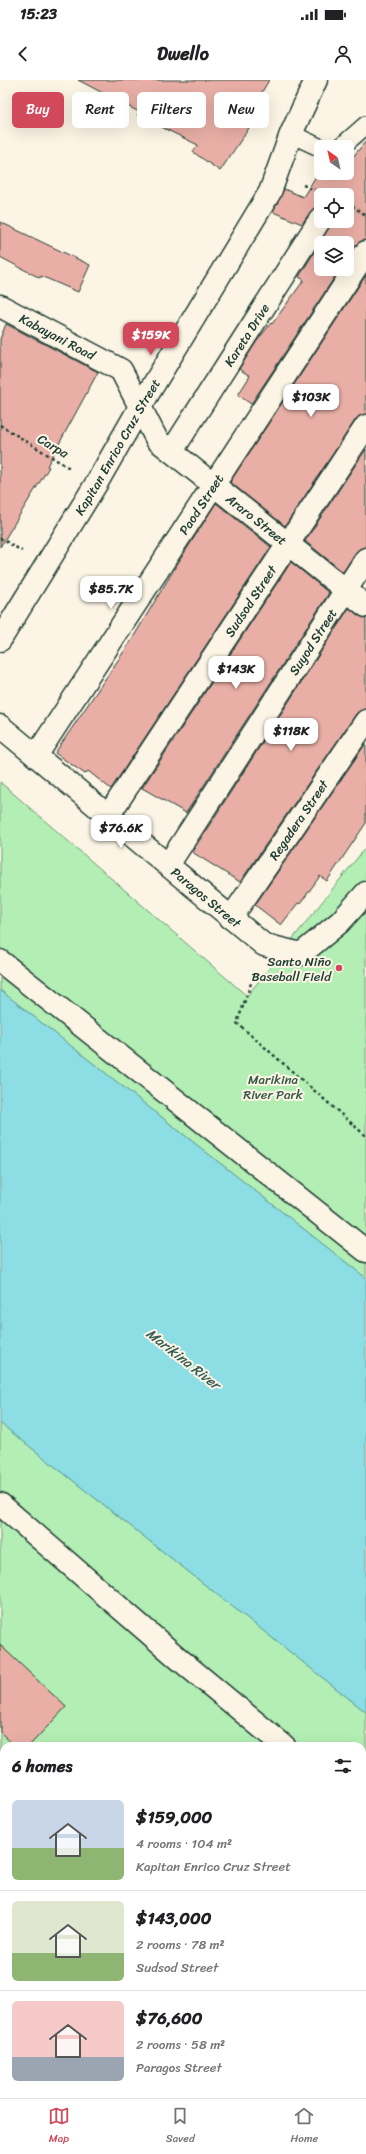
<!DOCTYPE html>
<html lang="en">
<head>
<meta charset="utf-8">
<style>
	:root { --surface:#fff; --page:#f6f6f6; --text:#202124; --muted:#757577; --line:#e0e0e0; --accent:#d1495b }
	body { margin:0; font-family:Sriracha,sans-serif; background:var(--page); color:var(--text); height:100vh; display:flex; flex-direction:column; font-size:15px; white-space:nowrap }
	* { box-sizing:border-box; margin:0 }
	p { font-size:13px; color:var(--muted) }
	.icon { flex:none; width:22px; height:22px; fill:none; stroke:currentColor; stroke-width:2; stroke-linecap:round; stroke-linejoin:round }
	.map { position:relative; flex:1; overflow:hidden }
	.side { position:absolute; left:0px; top:1662px; width:366px; height:356px; display:flex; flex-direction:column; background:var(--surface); border-radius:12px 12px 0 0; box-shadow:0 4px 16px #0002 }
	.side>* { flex:none }
	.top-card { position:absolute; left:12px; top:12px; width:342px; height:36px; display:flex; gap:8px }
	.needle { width:26px; rotate:326deg }
	.fabs { position:absolute; left:314px; top:60px; display:grid; gap:8px }
	.fabs a { display:grid; place-items:center; width:40px; height:40px; border-radius:6px; background:var(--surface); box-shadow:0 4px 16px #0002; font-size:20px }
	.price { position:absolute; translate:-50% -34px; padding:0 9px; border-radius:8px; background:#fff; color:#222; font-size:13px; line-height:26px; filter:drop-shadow(0 1px 2px #0008) }
	.price::after { content:''; position:absolute; left:50%; top:24px; width:12px; height:9px; margin-left:-6px; background:inherit; clip-path:polygon(0 0,100% 0,50% 100%) }
	.price.active { background:var(--accent); color:#fff }
	ul { padding:0; list-style:none }
	li { display:flex; align-items:center; gap:12px; height:100px; padding:0 12px }
	li+li { border-top:1px solid var(--line) }
	li span { display:grid; place-items:center; flex:none; width:112px; height:80px; border-radius:6px; color:#555 }
	li>.icon { margin-inline-start:auto }
	span .icon { width:48px; height:48px; fill:#fffc; stroke-width:1 }
	li b { font-size:17px }
	h2 { display:flex; justify-content:space-between; align-items:center; height:48px; padding:0 12px; font-size:17px }
	.tag { padding:0 14px; border-radius:6px; background:var(--surface); box-shadow:0 4px 16px #0002; font-size:14px; line-height:36px }
	.tag.active { background:var(--accent); color:#fff }
	.status { display:flex; justify-content:space-between; align-items:center; height:28px; padding:0 20px; background:var(--surface); direction:ltr }
	.status svg { height:11px; fill:currentColor }
	header { display:flex; justify-content:space-between; align-items:center; height:52px; padding:0 12px; background:var(--surface); font-size:18px; font-weight:800 }
	.tabs { display:flex; justify-content:space-around; align-items:center; height:56px; border-top:1px solid var(--line); background:var(--surface); font-size:11px; color:var(--muted) }
	.tabs a { display:grid; justify-items:center; gap:2px }
	.tabs .active { color:var(--accent) }
	.map>svg:first-child { display:block }
	.green { fill:#b3efb4; stroke:#699674 }
	.water { fill:#8cdee4; stroke:#609e9e }
	.building { fill:#e9afa6; stroke:#1f3d34 }
	.lines { fill:none; stroke-linecap:round; stroke-linejoin:round }
	.lane-casing { stroke:#1f3d34; stroke-width:20 }
	.street-casing { stroke:#1f3d34; stroke-width:25 }
	.path { stroke:#1f3d34; stroke-width:2.5; stroke-dasharray:3 3; stroke-linecap:butt }
	.lane { stroke:#fcf5e5; stroke-width:17 }
	.street { stroke:#fcf5e5; stroke-width:22 }
	.poi-dot { fill:#d1495b; stroke:#fcf5e5; stroke-width:1.5 }
	.labels { text-anchor:middle; dominant-baseline:central; stroke-width:4; stroke-linejoin:round; paint-order:stroke }
	.street-label { font-size:13px; fill:#1f3d34; stroke:#fcf5e5 }
	.poi-label { font-size:13px; fill:#1f3d34; stroke:#fcf5e5; text-anchor:end }
	.park-label { font-size:13px; fill:#355847; stroke:#fcf5e5 }
	.water-label { font-size:14px; font-style:italic; fill:#355d57; stroke:#fcf5e5 }
</style>
</head>
<body>
<div class="status"><b>15:23</b><svg viewBox="0 0 49 12"><path d="M0 12V9h3v3zM5 12V6h3v6zM10 12V3h3v9zM15 12V0h3v12zM26 1h20v11H26zM47 4h2v5h-2z"/></svg></div>
<header><svg class="icon" aria-label="back" viewBox="0 0 24 24"><path d="M15 5l-7 7 7 7"/></svg>Dwello<svg class="icon" aria-label="person" viewBox="0 0 24 24"><circle cx="12" cy="8" r="4"/><path d="M4 21q1-7 8-7t8 7"/></svg></header>
<div class="map">
<svg width="366" height="2018" viewBox="0 0 366 2018">
	<rect width="100%" height="100%" fill="#fcf5e5"/>
	<filter id="ink" filterUnits="userSpaceOnUse"><feTurbulence type="fractalNoise" baseFrequency=".025" numOctaves="2"/><feDisplacementMap in="SourceGraphic" scale="8" xChannelSelector="R" yChannelSelector="G"/><feConvolveMatrix kernelMatrix="1 2 1 2 8 2 1 2 1" color-interpolation-filters="sRGB"/></filter>
	<g filter="url(#ink)">
		<g class="green">
			<polygon points="0,702 247,916 366,767 366,1198 0,910"/>
			<polygon points="0,1343 366,1632 366,1986 362,1982 362,1666 4,1666 4,1711 0,1707"/>
		</g>
		<polygon class="water" points="0,910 366,1198 366,1632 0,1343"/>
		<g class="building">
			<polygon points="78,0 269,0 243,44 249,48 220,91 193,72 198,65 137,35 139,32"/>
			<polygon points="366,61 366,160 356,165 347,178 347,163 321,163 321,189 340,189 251,324 238,315 250,296 239,289 257,261 271,243 272,244 304,200 299,197 333,141 347,141 347,115 321,115 321,126 311,131 302,144 273,132 284,109 303,117 318,93 347,93 347,84"/>
			<polygon points="0,142 90,185 78,212 41,196 40,198 0,177"/>
			<polygon points="366,195 366,334 356,339 285,446 230,402"/>
			<polygon points="6,244 98,292 47,386 49,387 0,467 0,259"/>
			<polygon points="366,369 366,467 356,472 343,492 305,461"/>
			<polygon points="216,423 271,467 111,709 88,691 85,694 55,673 131,561 176,486"/>
			<polygon points="291,482 329,513 186,733 142,708"/>
			<polygon points="349,528 359,536 366,538 366,629 356,634 240,802 192,772"/>
			<polygon points="366,663 366,743 327,801 320,796 300,824 298,823 281,845 255,825"/>
			<polygon points="0,1565 66,1627 29,1666 15,1666 0,1652"/>
		</g>
		<g class="lines">
			<g class="lane-casing">
				<g id="lane">
					<polyline points="291,54 321,68"/>
					<polyline points="341,67 366,45"/>
				</g>
			</g>
			<g class="street-casing">
				<g id="street">
					<path id="s1" d="M0,226L121,290L157,360L366,526"/>
					<path id="s2" d="M172,371L321,138"/>
					<path id="s3" d="M0,560L96,404L140,327L270,112L291,54L316,0"/>
					<path id="s4" d="M0,646L264,865L301,874L340,842L366,813"/>
					<path id="s5" d="M36,676L366,172"/>
					<path id="s6" d="M108,736L366,346"/>
					<path id="s7" d="M168,785L366,479"/>
					<path id="s8" d="M231,838L366,641"/>
					<polyline points="0,881 366,1171"/>
					<polyline points="0,1424 179,1579 284,1666"/>
					<polyline points="362,1730 366,1733"/>
				</g>
			</g>
			<g class="path">
				<polyline points="303,105 315,110"/>
				<polyline points="347,123 366,135"/>
				<polyline points="0,345 71,389"/>
				<polyline points="0,458 22,471"/>
				<polyline points="255,892 237,943 366,1056"/>
			</g>
			<use href="#lane" class="lane"/>
			<use href="#street" class="street"/>
		</g>
	</g>
	<circle class="poi-dot" cx="339" cy="888" r="4"/>
	<g class="labels">
		<g class="street-label">
			<text stroke="none"><textPath href="#s2" startOffset="138">Kareta Drive</textPath></text>
			<text stroke="none"><textPath href="#s1" startOffset="65">Kabayani Road</textPath></text>
			<text transform="translate(53 366) rotate(31)">Carpa</text>
			<text stroke="none"><textPath href="#s3" startOffset="226">Kapitan Enrico Cruz Street</textPath></text>
			<text stroke="none"><textPath href="#s5" startOffset="301">Paod Street</textPath></text>
			<text stroke="none"><textPath href="#s1" startOffset="343">Araro Street</textPath></text>
			<text stroke="none"><textPath href="#s6" startOffset="258">Sudsod Street</textPath></text>
			<text stroke="none"><textPath href="#s7" startOffset="266">Suyod Street</textPath></text>
			<text stroke="none"><textPath href="#s8" startOffset="119">Regadera Street</textPath></text>
			<text stroke="none"><textPath href="#s4" startOffset="268">Paragos Street</textPath></text>
		</g>
		<g class="poi-label">
			<text x="331" y="881">Santo Niño<tspan x="331" dy="15">Baseball Field</tspan></text>
		</g>
		<g class="park-label">
			<text x="273" y="999">Marikina<tspan x="273" dy="15">River Park</tspan></text>
		</g>
		<g class="water-label">
			<text transform="translate(183 1279) rotate(38)">Marikina River</text>
		</g>
	</g>
</svg>
<div class="fabs">
<a><svg class="needle" viewBox="-14 -14 28 28"><path d="M0-13l5 13h-10z" fill="#e53935"/><path d="M0 13l5-13h-10z" fill="#757577"/></svg></a>
<a><svg class="icon" aria-label="locate" viewBox="0 0 24 24"><circle cx="12" cy="12" r="6"/><path d="M12 2v4M12 18v4M2 12h4M18 12h4"/></svg></a>
<a><svg class="icon" aria-label="layers" viewBox="0 0 24 24"><path d="M12 4l9 5-9 5-9-5zM3 14l9 5 9-5"/></svg></a>
</div>
<b class="price active" style="left:151px;top:276px">$159K</b>
<b class="price" style="left:311px;top:338px">$103K</b>
<b class="price" style="left:111px;top:530px">$85.7K</b>
<b class="price" style="left:236px;top:610px">$143K</b>
<b class="price" style="left:291px;top:672px">$118K</b>
<b class="price" style="left:121px;top:769px">$76.6K</b>
<div class="top-card">
<a class="tag active">Buy</a>
<a class="tag">Rent</a>
<a class="tag">Filters</a>
<a class="tag">New</a>
</div>
<section class="side">
<h2>6 homes<svg class="icon" aria-label="filters" viewBox="0 0 24 24"><path d="M4 7h16M4 17h16"/><circle cx="9" cy="7" r="2"/><circle cx="15" cy="17" r="2"/></svg></h2>
<ul>
<li><span style="background:linear-gradient(#c9d6e8 60%,#8fb573 0)"><svg class="icon" aria-label="home" viewBox="0 0 24 24"><path d="M3 11l9-7 9 7M6 9v11h12V9"/></svg></span><div><b>$159,000</b><p>4 rooms · 104 m²</p><p>Kapitan Enrico Cruz Street</p></div></li>
<li><span style="background:linear-gradient(#dfe7d0 65%,#8fb573 0)"><svg class="icon" aria-label="home" viewBox="0 0 24 24"><path d="M3 11l9-7 9 7M6 9v11h12V9"/></svg></span><div><b>$143,000</b><p>2 rooms · 78 m²</p><p>Sudsod Street</p></div></li>
<li><span style="background:linear-gradient(#f6c9c9 70%,#9aa5b1 0)"><svg class="icon" aria-label="home" viewBox="0 0 24 24"><path d="M3 11l9-7 9 7M6 9v11h12V9"/></svg></span><div><b>$76,600</b><p>2 rooms · 58 m²</p><p>Paragos Street</p></div></li>
</ul>
</section>
</div>
<nav class="tabs">
<a class="active"><svg class="icon" aria-label="map" viewBox="0 0 24 24"><path d="M3 6l6-2 6 2 6-2v14l-6 2-6-2-6 2zM9 4v14M15 6v14"/></svg>Map</a>
<a><svg class="icon" aria-label="saved" viewBox="0 0 24 24"><path d="M7 4h10v16l-5-4-5 4z"/></svg>Saved</a>
<a><svg class="icon" aria-label="home" viewBox="0 0 24 24"><path d="M3 11l9-7 9 7M6 9v11h12V9"/></svg>Home</a>
</nav>
</body>
</html>
